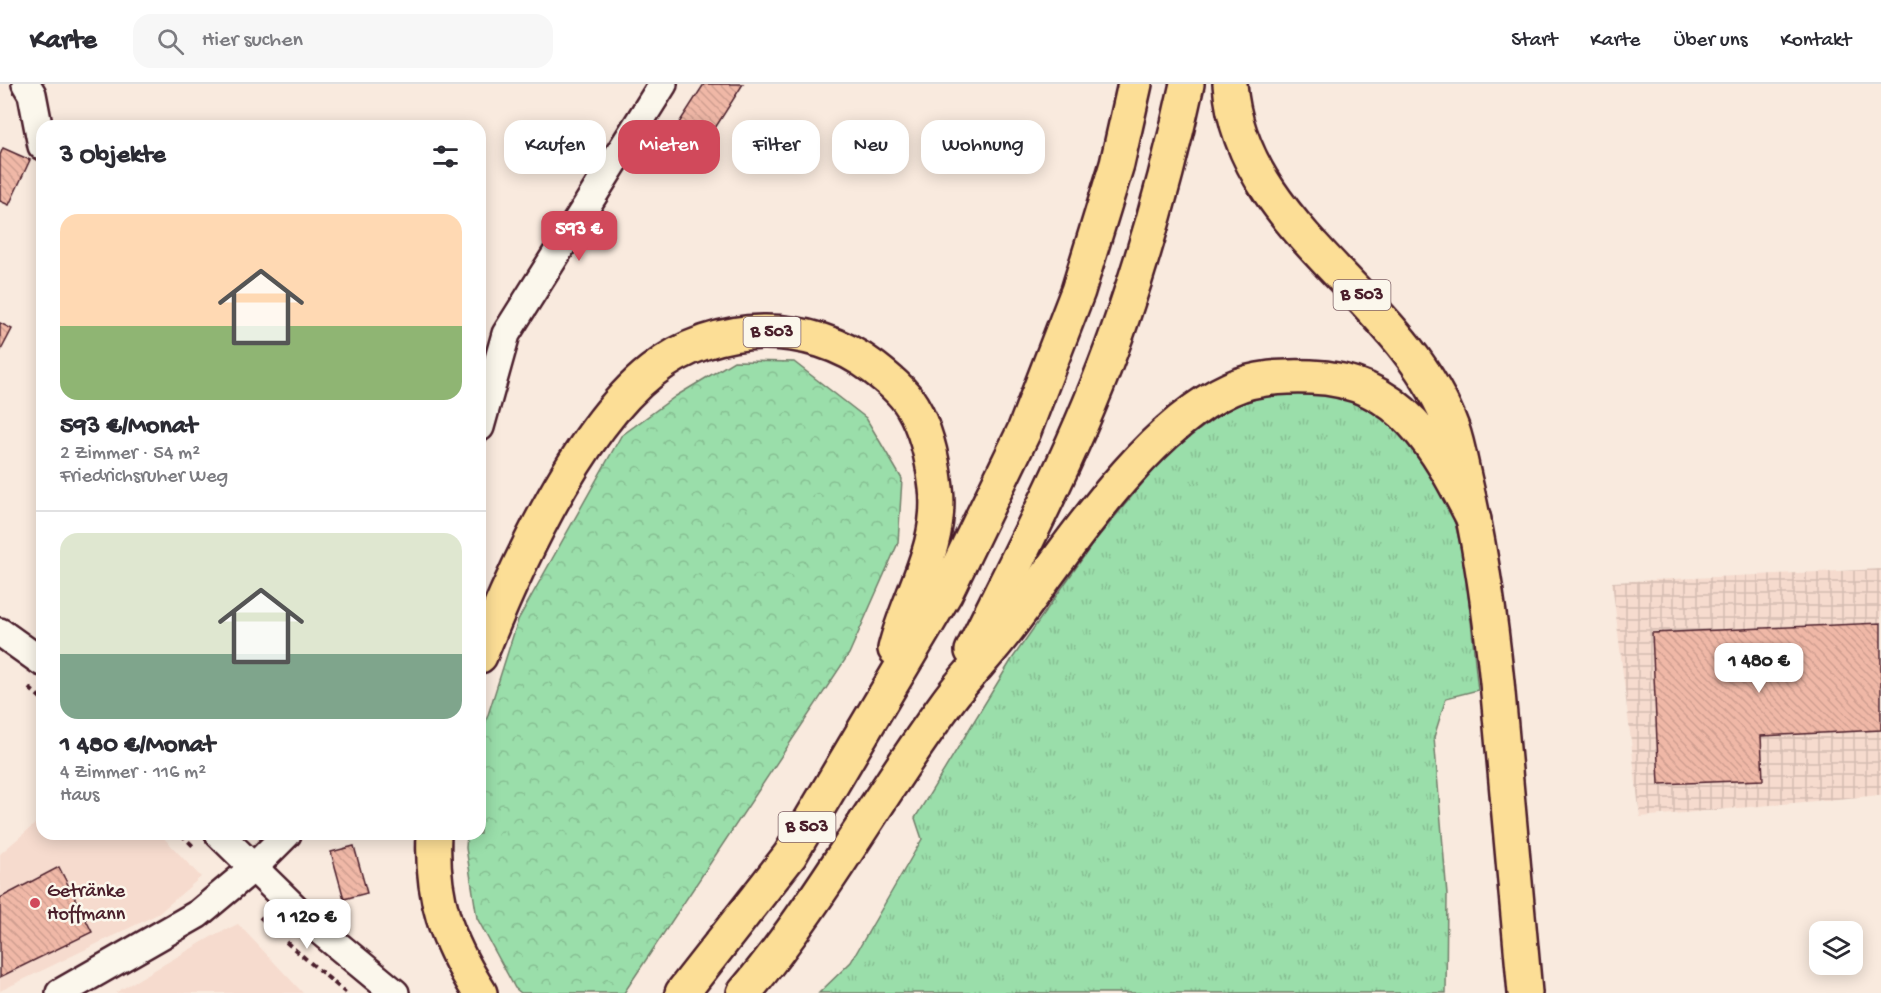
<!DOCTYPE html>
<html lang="de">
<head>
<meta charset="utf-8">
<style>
	:root { --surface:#fff; --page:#f7f7f7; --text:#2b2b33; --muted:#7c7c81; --line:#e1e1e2; --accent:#d1495b }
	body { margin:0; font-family:"Gochi Hand",sans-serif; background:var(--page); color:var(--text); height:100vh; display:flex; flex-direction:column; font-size:22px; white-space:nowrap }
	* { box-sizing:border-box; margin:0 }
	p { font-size:20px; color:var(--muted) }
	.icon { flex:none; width:33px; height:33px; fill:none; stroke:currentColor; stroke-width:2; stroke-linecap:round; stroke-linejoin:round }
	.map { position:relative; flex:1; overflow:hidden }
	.drawer { position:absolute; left:36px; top:36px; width:450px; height:720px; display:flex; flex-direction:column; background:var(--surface); border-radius:18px; box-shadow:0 3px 15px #0003 }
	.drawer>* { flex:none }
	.hud { position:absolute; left:504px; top:36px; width:570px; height:54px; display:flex; gap:12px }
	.tools { position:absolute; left:1809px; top:837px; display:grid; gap:12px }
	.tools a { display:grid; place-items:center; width:54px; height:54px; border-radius:12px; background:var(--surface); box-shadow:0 3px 15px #0003; font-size:30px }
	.price { position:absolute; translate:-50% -51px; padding:0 14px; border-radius:12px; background:#fff; color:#222; font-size:20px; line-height:39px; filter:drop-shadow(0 2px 3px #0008) }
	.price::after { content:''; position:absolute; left:50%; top:36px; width:18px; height:14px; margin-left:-9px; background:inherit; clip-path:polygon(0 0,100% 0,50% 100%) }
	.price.current { background:var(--accent); color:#fff }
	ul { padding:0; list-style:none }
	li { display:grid; align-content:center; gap:12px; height:318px; padding:0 24px }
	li+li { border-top:2px solid var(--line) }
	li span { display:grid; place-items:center; height:186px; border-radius:18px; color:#555 }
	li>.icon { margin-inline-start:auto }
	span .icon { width:108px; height:108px; fill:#fffc; stroke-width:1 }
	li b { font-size:26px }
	h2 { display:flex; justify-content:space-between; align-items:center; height:72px; padding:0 24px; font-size:26px }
	.tag { padding:0 21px; border-radius:18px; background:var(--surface); box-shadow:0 3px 15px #0003; font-size:21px; line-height:54px }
	.tag.current { background:var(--accent); color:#fff }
	header { display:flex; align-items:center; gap:36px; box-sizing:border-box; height:84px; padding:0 30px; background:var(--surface); border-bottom:2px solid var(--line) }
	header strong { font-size:28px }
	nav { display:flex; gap:33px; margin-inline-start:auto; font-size:21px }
	.search { width:420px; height:54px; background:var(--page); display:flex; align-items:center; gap:15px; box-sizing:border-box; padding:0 21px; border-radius:18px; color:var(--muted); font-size:22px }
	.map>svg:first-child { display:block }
	.built { fill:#f6dbce }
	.industrial { fill:url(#industrial-grid) }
	.grass { fill:url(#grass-tufts); stroke:#727e6a; stroke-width:1.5 }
	.forest { fill:url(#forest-crowns); stroke:#727e6a; stroke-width:1.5 }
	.building { fill:url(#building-back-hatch); stroke:#4a1f2b; stroke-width:1.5 }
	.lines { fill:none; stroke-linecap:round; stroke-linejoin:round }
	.minor-casing { stroke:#4a1f2b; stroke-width:32 }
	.trunk-casing { stroke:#4a1f2b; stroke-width:38 }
	.path { stroke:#4a1f2b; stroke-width:4; stroke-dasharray:6 4.5; stroke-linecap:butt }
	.minor { stroke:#fbf7ec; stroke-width:27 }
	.trunk { stroke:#fcde96; stroke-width:33 }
	.poi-dot { fill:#d1495b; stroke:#fbf7ec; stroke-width:2 }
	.labels { text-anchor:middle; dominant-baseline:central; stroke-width:5; stroke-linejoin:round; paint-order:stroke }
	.shield { fill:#fbf7ec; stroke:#7f6065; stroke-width:1.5 }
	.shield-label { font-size:18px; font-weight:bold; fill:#4a1f2b }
	.poi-label { font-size:20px; fill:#4a1f2b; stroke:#fbf7ec; text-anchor:start }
</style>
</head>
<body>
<header>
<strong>Karte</strong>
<div class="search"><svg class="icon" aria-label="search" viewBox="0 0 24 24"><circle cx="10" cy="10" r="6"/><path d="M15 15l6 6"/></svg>Hier suchen</div>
<nav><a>Start</a><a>Karte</a><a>Über uns</a><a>Kontakt</a></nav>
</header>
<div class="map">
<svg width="1881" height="909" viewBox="0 0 1881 909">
	<defs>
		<pattern id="industrial-grid" width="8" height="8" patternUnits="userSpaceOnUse" patternTransform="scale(1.5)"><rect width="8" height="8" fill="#f6dbce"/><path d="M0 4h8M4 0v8" fill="none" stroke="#d4bcb1"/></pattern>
		<pattern id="grass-tufts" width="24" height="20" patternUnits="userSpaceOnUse" patternTransform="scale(1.5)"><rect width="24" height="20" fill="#9adeaa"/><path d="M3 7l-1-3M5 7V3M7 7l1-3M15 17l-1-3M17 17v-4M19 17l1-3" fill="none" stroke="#86be92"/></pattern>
		<pattern id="forest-crowns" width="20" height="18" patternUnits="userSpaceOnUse" patternTransform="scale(1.5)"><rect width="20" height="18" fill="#9adeaa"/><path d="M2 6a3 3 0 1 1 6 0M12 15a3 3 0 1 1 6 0" fill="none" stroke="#86be92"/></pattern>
		<pattern id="building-back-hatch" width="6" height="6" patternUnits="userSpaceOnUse" patternTransform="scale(1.5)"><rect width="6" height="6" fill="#f0b8a7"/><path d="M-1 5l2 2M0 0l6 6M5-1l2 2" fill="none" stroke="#cf9e90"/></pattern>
	</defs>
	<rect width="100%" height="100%" fill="#f9eade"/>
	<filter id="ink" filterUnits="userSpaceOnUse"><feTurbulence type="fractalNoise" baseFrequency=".0167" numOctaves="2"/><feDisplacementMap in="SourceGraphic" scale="12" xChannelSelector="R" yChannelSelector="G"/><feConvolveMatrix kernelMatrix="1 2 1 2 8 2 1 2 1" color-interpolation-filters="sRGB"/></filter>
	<g filter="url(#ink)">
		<g class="built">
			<polygon points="42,734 42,750 160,750 201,793 158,830 0,907 0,770"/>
			<polygon points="238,840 303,909 115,909 211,853"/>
		</g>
		<polygon class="industrial" points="1881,485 1881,711 1640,733 1612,498"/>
		<path class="grass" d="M1322,308C1338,314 1359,317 1374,326C1471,381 1466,510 1478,606L1446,614L1434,653L1447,811L1446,909H819L851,878L922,755L915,734L1012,575L1094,458L1166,371L1227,325L1273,309Z"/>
		<polygon class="forest" points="734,277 794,278 866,334 902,395 898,459 849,570 624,909 521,909 515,904 477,834 466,764 467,750 480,750 480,656 518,536 621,352 676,312"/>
		<g class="building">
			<polygon points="704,0 743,0 698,71 670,53"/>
			<polygon points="3,64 30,76 9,121 0,117 0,71"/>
			<polygon points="0,239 12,245 0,268"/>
			<polygon points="1881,539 1881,646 1761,652 1763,696 1659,700 1652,549"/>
			<polygon points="354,762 367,809 344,815 331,768"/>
			<polygon points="59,783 92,848 0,893 0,814"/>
		</g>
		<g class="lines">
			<g class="minor-casing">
				<g id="minor">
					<polyline points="26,0 32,10 42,62"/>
					<polyline points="480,343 506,250 663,0"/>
					<polyline points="0,548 42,578"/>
					<polyline points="219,750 307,836 395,909"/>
					<polyline points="60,909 198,830 253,784 287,750"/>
				</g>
			</g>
			<g class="trunk-casing">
				<g id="trunk">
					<path d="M1230,0C1240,145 1404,212 1452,344C1458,361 1461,380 1465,397C1481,463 1490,530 1497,598C1507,701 1516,805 1525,909"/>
					<path d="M972,567C1026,458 1084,348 1123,232C1149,156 1170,79 1187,0"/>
					<path d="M480,572C515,485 578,345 652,287C716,236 810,235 874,284C888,295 903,307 912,322C927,347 933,377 936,404C943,462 908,512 895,565"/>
					<path d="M434,750C431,814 446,855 480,909"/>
					<polyline points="682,909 790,771 946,508 1024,347 1078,207 1117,80 1135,0"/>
					<path d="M744,909C819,820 876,715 945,621C964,594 988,571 1008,544C1064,470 1144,344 1230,305C1255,293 1284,292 1311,293C1402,296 1437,364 1474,436"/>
				</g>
			</g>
			<g class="path">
				<polyline points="29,604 42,615"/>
				<polyline points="181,750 193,762"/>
				<polyline points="260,833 279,851"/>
				<polyline points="286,858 346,909"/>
			</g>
			<use href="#minor" class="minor"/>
			<use href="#trunk" class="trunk"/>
		</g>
	</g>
	<circle class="poi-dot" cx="35" cy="819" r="6"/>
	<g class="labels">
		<g class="shield">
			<rect x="1333.5" y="196" width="57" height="30" rx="4.5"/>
			<rect x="743.5" y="233" width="57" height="30" rx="4.5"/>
			<rect x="778.5" y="728" width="57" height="30" rx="4.5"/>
		</g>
		<g class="shield-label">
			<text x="1362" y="211">B 503</text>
			<text x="772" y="248">B 503</text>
			<text x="807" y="743">B 503</text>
		</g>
		<g class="poi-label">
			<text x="47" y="808">Getränke<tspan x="47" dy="23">Hoffmann</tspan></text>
		</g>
	</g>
</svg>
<div class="tools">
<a><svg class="icon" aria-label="layers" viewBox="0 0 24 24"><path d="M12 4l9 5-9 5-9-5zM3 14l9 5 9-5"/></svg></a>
</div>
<b class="price current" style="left:579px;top:178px">593 €</b>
<b class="price" style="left:1759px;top:610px">1 480 €</b>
<b class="price" style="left:307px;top:866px">1 120 €</b>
<div class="hud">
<a class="tag">Kaufen</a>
<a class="tag current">Mieten</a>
<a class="tag">Filter</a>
<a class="tag">Neu</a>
<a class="tag">Wohnung</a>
</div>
<section class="drawer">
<h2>3 Objekte<svg class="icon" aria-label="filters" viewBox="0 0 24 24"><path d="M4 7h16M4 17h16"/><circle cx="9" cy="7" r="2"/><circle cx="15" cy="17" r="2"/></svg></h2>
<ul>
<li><span style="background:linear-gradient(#ffd9b3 60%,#8fb573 0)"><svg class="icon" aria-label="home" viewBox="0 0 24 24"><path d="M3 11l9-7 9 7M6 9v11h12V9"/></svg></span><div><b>593 €/Monat</b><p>2 Zimmer · 54 m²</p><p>Friedrichsruher Weg</p></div></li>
<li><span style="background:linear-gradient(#dfe7d0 65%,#7fa58c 0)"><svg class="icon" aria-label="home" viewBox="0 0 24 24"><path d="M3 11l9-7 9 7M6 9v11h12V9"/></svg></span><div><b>1 480 €/Monat</b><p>4 Zimmer · 116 m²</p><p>Haus</p></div></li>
</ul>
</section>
</div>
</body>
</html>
